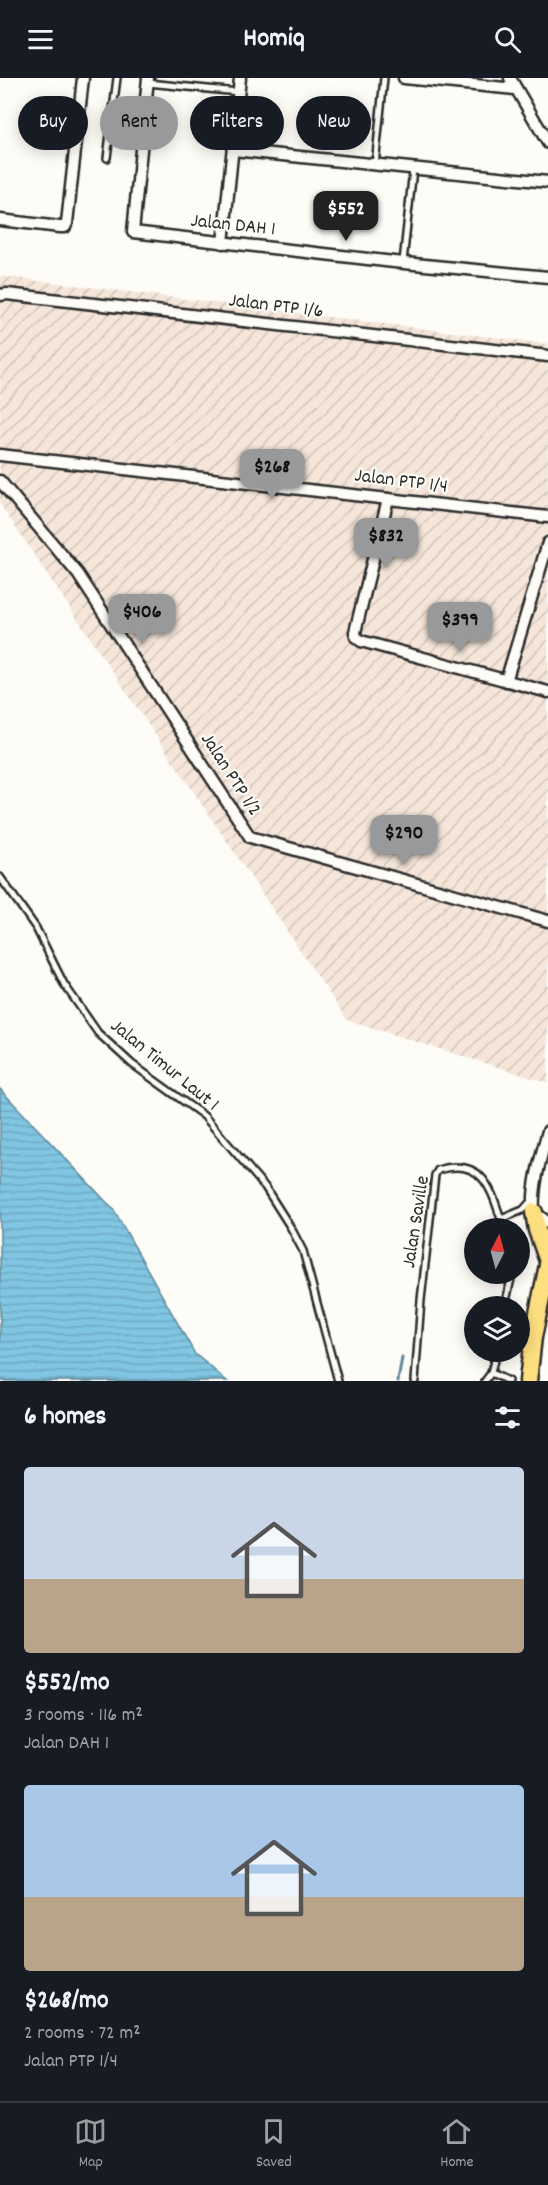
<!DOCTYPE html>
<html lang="en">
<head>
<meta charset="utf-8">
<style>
	:root { --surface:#171b24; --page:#242831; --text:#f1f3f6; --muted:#9ea1a6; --line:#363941; --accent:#98999b }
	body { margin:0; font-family:Dekko,sans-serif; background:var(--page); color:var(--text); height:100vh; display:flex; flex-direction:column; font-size:22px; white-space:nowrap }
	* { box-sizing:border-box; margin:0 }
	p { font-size:20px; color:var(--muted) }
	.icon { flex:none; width:33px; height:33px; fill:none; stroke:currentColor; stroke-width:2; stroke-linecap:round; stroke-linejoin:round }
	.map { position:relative; height:1303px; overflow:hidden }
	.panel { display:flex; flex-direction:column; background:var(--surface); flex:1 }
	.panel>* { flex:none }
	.guide { position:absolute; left:18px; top:18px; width:513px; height:54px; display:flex; gap:12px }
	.needle { width:39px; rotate:6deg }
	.tools { position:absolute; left:464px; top:1140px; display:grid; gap:12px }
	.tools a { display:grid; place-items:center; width:66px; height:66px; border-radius:50%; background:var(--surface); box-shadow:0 3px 15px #0003; font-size:30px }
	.price { position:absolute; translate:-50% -51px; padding:0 14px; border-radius:12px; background:var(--accent); color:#111; font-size:20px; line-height:39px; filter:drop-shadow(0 2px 3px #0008) }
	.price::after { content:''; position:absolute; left:50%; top:36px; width:18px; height:14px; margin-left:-9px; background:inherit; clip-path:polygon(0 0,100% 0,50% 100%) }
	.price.on { background:#222; color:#fff }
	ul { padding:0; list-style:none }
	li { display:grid; align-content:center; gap:12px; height:318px; padding:0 24px }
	li span { display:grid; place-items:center; height:186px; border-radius:6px; color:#555 }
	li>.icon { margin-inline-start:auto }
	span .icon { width:108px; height:108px; fill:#fffc; stroke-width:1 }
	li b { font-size:26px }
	h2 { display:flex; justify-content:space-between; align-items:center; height:72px; padding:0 24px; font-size:26px }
	.tag { padding:0 21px; border-radius:27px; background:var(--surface); box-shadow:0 3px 15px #0003; font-size:21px; line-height:54px }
	.tag.on { background:var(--accent); color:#111 }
	header { display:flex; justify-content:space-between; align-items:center; height:78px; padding:0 24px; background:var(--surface); font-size:27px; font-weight:700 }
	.tab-bar { display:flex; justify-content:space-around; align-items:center; height:84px; border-top:2px solid var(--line); background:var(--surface); font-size:16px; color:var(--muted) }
	.tab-bar a { display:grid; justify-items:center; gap:3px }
	.tab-bar .on { color:var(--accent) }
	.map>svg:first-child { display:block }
	.industrial { fill:url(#industrial-furrows) }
	.water { fill:url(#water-rules); stroke:#5e8798; stroke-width:1.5 }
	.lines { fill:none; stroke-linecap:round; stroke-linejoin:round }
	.stream { stroke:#5e8798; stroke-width:3 }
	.service-casing { stroke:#2b2b2b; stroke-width:10 }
	.minor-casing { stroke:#2b2b2b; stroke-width:15 }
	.primary-casing { stroke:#2b2b2b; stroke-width:21 }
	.service { stroke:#fdfcf7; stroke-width:5 }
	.minor { stroke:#fdfcf7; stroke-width:10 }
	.primary { stroke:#fedf80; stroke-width:16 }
	.labels { text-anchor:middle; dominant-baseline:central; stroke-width:4.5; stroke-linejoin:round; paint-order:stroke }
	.street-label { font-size:20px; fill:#2b2b2b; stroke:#fdfcf7 }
</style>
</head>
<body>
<header><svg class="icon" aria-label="menu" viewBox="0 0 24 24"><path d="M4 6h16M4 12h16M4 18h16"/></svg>Homiq<svg class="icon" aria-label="search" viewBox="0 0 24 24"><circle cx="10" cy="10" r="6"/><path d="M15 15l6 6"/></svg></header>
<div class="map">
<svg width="548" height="1303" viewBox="0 0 548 1303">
	<defs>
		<pattern id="industrial-furrows" width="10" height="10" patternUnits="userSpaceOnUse" patternTransform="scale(1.5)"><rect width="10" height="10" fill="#f5e6d9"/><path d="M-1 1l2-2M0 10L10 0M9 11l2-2" fill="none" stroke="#d2c5ba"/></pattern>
		<pattern id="water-rules" width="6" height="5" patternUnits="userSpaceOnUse" patternTransform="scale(1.5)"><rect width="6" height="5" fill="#80c5e1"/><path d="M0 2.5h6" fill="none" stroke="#6fa9c1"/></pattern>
	</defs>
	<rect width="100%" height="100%" fill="#fdfcf7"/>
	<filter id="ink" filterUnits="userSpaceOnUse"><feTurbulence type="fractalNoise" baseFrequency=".0167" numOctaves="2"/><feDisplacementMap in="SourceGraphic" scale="12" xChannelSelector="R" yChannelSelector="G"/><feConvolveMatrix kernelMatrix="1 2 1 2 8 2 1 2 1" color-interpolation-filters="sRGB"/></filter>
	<g filter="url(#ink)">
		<polygon class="industrial" points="0,198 548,266 548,1005 347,942 0,426"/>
		<polygon class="water" points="0,1011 114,1132 195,1276 227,1303 0,1303"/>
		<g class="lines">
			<polyline class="stream" points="398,1303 402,1280"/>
			<g class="service-casing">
				<g id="service">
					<polyline points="148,5 238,14"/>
					<polyline points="107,80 117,0"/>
					<polyline points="375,87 384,0"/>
					<polyline points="403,184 413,91"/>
					<polyline points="0,799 36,850 64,906 98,955 132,986 204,1038 265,1109 291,1150 303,1173 338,1303"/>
					<polyline points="501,1141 523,1132 532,1122"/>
					<polyline points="505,1228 512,1196"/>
					<polyline points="491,1295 508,1303"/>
					<path d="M415,1303L421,1222L435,1097L438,1092C486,1078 492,1116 504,1150"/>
					<polyline points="485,1303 491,1295 496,1274"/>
				</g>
			</g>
			<g class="minor-casing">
				<g id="minor">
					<polyline points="148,0 133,154 394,184 548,199"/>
					<polyline points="404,0 515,11"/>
					<polyline points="510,0 548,65"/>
					<polyline points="233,72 548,104"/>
					<polyline points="0,142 60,149 65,149 67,145 83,0"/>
					<polyline points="223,165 240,0"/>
					<polyline points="0,217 7,216 548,278"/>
					<polyline points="0,377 548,439"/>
					<polyline points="0,403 78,496 250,759 548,843"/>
					<polyline points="388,421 355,554 356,559 361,563 548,614"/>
					<polyline points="506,603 548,465"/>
					<path d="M548,1053C541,1079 532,1107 534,1134L548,1145"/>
				</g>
			</g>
			<g class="primary-casing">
				<g id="primary">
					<polyline points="534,1134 537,1152 548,1183"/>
					<polyline points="528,1303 533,1259 548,1187"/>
				</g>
			</g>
			<use href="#service" class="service"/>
			<use href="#minor" class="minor"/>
			<use href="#primary" class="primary"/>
		</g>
	</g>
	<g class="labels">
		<g class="street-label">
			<text transform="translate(233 148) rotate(6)">Jalan DAH 1</text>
			<text transform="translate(276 229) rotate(7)">Jalan PTP 1/6</text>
			<text transform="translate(401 404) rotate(7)">Jalan PTP 1/4</text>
			<text transform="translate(230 697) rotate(57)">Jalan PTP 1/2</text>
			<text transform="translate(164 988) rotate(39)">Jalan Timur Laut 1</text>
			<text transform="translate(417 1144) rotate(-81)">Jalan Saville</text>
		</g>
	</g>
</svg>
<div class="tools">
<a><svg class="needle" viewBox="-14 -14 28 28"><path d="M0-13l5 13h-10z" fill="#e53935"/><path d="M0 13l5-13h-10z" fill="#9ea1a6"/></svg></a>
<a><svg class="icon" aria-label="layers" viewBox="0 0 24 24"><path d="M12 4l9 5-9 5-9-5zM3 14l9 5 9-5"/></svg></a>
</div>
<b class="price on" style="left:346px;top:164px">$552</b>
<b class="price" style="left:272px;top:422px">$268</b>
<b class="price" style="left:386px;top:491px">$832</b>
<b class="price" style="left:142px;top:567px">$406</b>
<b class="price" style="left:460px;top:575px">$399</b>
<b class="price" style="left:404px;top:788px">$290</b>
<div class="guide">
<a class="tag">Buy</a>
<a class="tag on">Rent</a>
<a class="tag">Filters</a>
<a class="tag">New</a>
</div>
</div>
<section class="panel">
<h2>6 homes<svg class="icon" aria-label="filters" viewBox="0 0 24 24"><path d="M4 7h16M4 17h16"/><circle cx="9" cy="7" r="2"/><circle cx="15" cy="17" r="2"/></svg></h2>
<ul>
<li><span style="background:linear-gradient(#c9d6e8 60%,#b9a48a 0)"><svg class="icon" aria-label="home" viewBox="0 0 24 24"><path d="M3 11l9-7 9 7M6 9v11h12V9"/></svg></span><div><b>$552/mo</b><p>3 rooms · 116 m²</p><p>Jalan DAH 1</p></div></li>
<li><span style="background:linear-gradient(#a9c7e8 60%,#b9a48a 0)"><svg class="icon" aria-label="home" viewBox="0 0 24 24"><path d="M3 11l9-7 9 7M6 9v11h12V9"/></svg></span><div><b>$268/mo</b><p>2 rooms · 72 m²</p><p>Jalan PTP 1/4</p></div></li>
</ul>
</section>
<nav class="tab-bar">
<a class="on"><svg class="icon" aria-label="map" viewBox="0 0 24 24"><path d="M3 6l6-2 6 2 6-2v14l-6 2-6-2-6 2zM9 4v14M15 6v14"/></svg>Map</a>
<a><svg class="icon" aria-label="saved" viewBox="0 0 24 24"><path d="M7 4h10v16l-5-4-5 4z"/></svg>Saved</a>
<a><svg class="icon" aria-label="home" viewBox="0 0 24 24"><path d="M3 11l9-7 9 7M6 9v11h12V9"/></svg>Home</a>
</nav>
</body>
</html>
